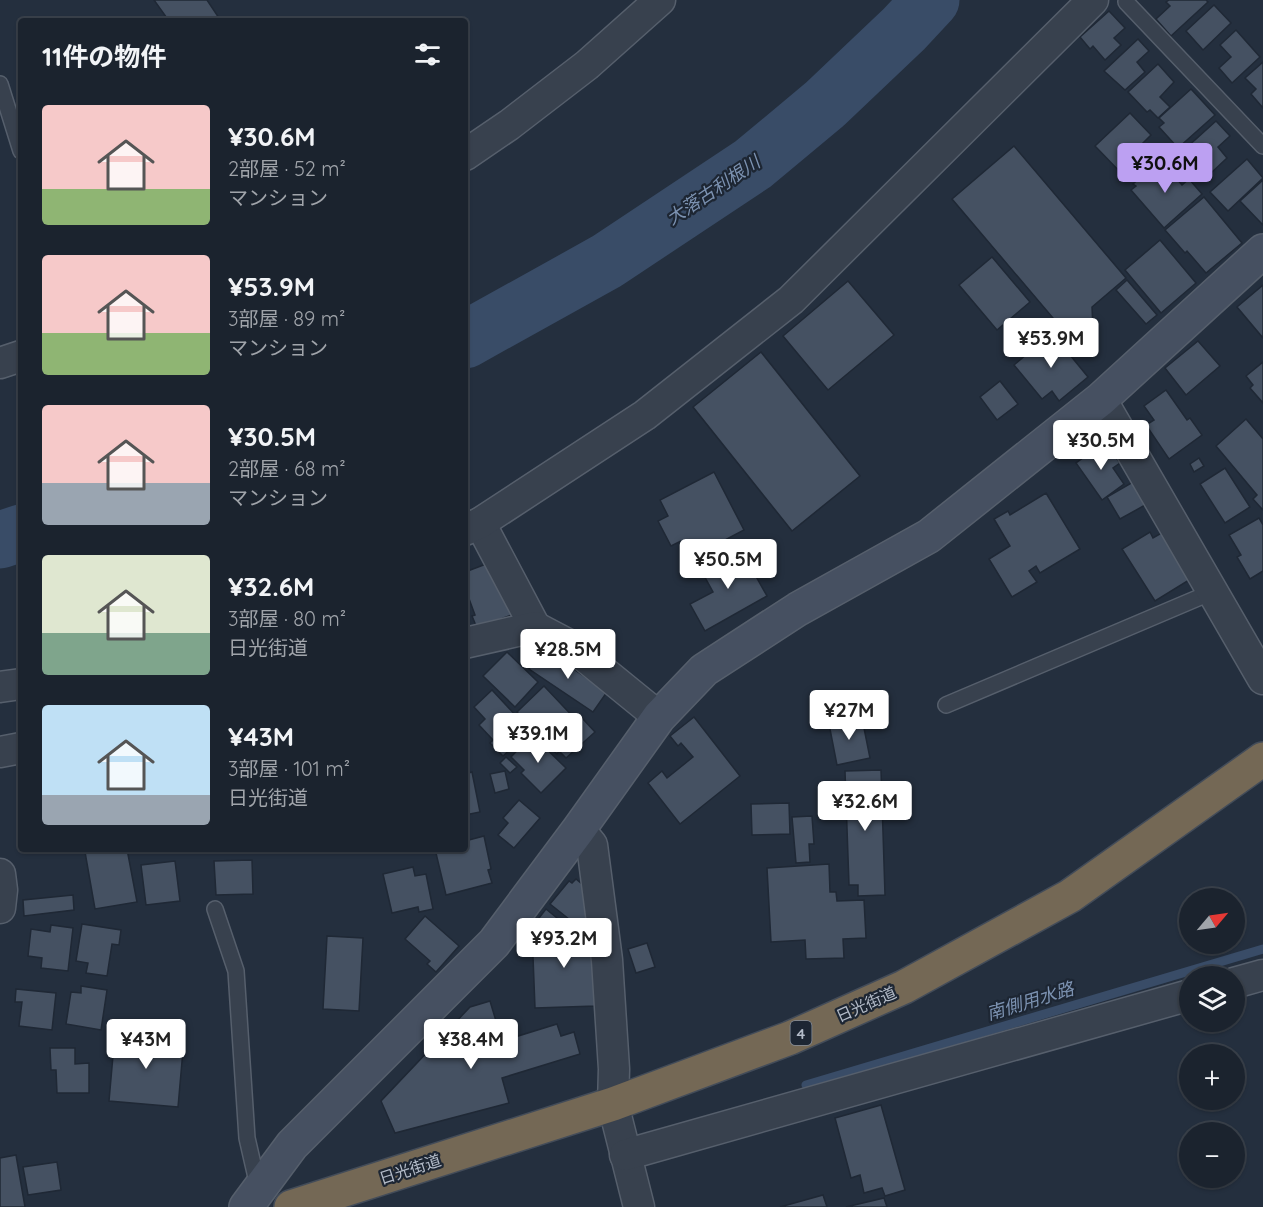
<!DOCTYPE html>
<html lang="ja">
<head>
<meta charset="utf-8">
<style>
	:root { --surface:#1b232e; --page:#282f3a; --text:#f1f3f6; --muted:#a0a4aa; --line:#39404a; --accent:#bca0f2 }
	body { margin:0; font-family:Quicksand,"Noto Sans JP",sans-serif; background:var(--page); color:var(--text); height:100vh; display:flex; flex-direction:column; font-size:22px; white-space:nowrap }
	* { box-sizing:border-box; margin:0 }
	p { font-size:20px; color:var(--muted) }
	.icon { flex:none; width:33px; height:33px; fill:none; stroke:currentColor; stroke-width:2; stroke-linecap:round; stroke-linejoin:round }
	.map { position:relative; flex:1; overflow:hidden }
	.details { position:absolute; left:18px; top:18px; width:450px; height:834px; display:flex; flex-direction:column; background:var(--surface); border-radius:6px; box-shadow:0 2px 4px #0004,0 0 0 2px var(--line) }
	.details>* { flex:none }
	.needle { width:39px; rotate:61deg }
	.controls { position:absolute; left:1179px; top:888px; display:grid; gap:12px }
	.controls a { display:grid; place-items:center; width:66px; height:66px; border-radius:50%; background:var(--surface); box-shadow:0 2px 4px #0004,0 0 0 2px var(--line); font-size:30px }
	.price { position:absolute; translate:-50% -51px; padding:0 14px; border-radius:6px; background:#fff; color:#222; font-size:20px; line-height:39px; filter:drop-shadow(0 2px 3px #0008) }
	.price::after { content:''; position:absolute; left:50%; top:36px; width:18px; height:14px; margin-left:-9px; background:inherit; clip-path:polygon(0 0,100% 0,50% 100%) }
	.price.selected { background:var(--accent); color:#111 }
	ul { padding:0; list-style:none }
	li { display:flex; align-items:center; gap:18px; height:150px; padding:0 24px }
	li span { display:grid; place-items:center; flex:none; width:168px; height:120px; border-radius:6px; color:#555 }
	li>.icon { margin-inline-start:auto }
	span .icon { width:72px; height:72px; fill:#fffc; stroke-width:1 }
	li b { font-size:26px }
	h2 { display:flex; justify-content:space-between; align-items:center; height:72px; padding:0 24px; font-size:26px }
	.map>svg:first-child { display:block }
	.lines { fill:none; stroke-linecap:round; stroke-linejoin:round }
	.stream { stroke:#394c67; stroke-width:9 }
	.river { stroke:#394c67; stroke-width:57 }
	.building { fill:#455162; stroke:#1f2835; stroke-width:1.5 }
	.lane-casing { stroke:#565f6c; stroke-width:18 }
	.street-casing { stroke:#565f6c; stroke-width:33 }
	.secondary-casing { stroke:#565f6c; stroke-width:36 }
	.highway-casing { stroke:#434c59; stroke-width:36 }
	.lane { stroke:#38414e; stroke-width:15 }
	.street { stroke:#38414e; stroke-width:30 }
	.secondary { stroke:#465061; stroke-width:33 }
	.highway { stroke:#746855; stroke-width:33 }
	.labels { text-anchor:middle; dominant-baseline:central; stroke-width:4.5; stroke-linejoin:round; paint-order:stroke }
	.shield { fill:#1d2633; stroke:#878f9c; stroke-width:1.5 }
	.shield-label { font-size:15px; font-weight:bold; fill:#b4bcc9 }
	.street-label { font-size:16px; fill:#b4bcc9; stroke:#1d2633 }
	.water-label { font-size:18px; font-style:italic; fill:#7c92b1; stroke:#1d2633 }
</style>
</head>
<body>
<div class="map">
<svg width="1263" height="1207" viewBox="0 0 1263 1207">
	<rect width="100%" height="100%" fill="#242f3e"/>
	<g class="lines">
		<polyline class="stream" points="806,1085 1263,949"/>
		<g class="river">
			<polyline points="465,340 607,261 753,164 825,104 904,29 931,0"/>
			<polyline points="0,540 21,533"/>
		</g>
	</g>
	<g class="building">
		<polygon points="154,0 207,0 221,21 169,21"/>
		<polygon points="1169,0 1206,0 1208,2 1171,36 1156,19 1170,6 1166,2"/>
		<polygon points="1214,5 1231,23 1203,50 1186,31"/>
		<polygon points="1109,11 1125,28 1114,38 1121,45 1105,60 1093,46 1090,49 1080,37"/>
		<polygon points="1236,30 1260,57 1232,83 1219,68 1231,57 1220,45"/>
		<polygon points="1138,39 1149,51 1137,62 1145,72 1125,90 1104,71"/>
		<polygon points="1263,62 1263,108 1251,94 1256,89 1245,78"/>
		<polygon points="1158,64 1174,82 1160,97 1170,107 1158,118 1150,110 1147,112 1128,92"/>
		<polygon points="1191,89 1215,115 1178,148 1159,127 1164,123 1159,118"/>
		<polygon points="1130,113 1151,135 1140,146 1145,151 1141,155 1143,158 1124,176 1095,146"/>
		<polygon points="1216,121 1230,136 1218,147 1227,158 1211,173 1185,149"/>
		<polygon points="1014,146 1126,278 1092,307 1093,328 1075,344 952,199"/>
		<polygon points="1247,159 1263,178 1228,211 1210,192"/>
		<polygon points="1160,160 1182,185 1189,179 1202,194 1164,228 1131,190 1136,186 1133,184"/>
		<polygon points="1263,180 1263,225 1240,201"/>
		<polygon points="1204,197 1242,243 1206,273 1187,251 1185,253 1165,230"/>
		<polygon points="1160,240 1196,283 1161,313 1125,270"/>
		<polygon points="992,257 1030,302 997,330 959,285"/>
		<polygon points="1127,280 1157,315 1146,324 1116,290"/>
		<polygon points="848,281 894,335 828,390 783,336"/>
		<polygon points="1263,285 1263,338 1237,307"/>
		<polygon points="1052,333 1088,377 1059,401 1052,391 1042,399 1014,365"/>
		<polygon points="1198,341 1220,366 1186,395 1165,368"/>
		<polygon points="761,352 860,476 792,531 693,407"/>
		<polygon points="1263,362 1263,403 1250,388 1253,385 1246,376"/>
		<polygon points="1000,381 1018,404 997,420 980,397"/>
		<polygon points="1166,390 1187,420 1190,418 1202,435 1169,459 1146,425 1154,420 1144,406"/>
		<polygon points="1246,419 1263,439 1263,510 1253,499 1257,495 1216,446"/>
		<polygon points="1105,442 1120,463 1113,468 1124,484 1102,500 1076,463"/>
		<polygon points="1199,458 1204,466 1194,472 1190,464"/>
		<polygon points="1225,468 1250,507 1225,523 1200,484"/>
		<polygon points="714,472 744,530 691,558 681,541 671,546 658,521 668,516 660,500"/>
		<polygon points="1133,482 1147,504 1120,519 1107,497"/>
		<polygon points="1046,493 1080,549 1040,573 1036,566 1029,571 1037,582 1012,597 989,559 1010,546 994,519 1008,511 1010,515"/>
		<polygon points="1259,518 1263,525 1263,571 1250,579 1237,557 1241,555 1229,535"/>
		<polygon points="1165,531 1194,577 1155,601 1122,549 1150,532 1153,538"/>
		<polygon points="740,548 767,596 705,631 690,604 713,592 701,570"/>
		<polygon points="494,561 514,614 477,628 472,616 475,615 468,596 465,597 465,572"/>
		<polygon points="543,648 607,692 593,712 529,669"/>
		<polygon points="507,652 538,682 515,707 483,676"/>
		<polygon points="544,686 578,722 582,718 595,732 566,758 559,751 557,754 517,712"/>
		<polygon points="492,690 530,731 503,756 490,743 493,740 479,725 485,719 474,707"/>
		<polygon points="694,717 740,776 680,824 648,783 662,771 667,778 693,757 681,743 678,746 670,736"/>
		<polygon points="862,718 870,758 837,765 829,724"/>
		<polygon points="532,735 566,768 541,793 521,773 524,770 511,757"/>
		<polygon points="506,757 517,767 510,773 500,763"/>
		<polygon points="881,770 885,895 858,896 858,885 849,885 845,771"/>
		<polygon points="505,771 509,789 495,793 490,774"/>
		<polygon points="472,772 480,812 465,815 465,774"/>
		<polygon points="519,800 540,818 514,848 498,835 508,823 503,818"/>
		<polygon points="789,803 790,834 752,835 751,804"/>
		<polygon points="812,816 814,844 809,844 810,862 796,863 792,817"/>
		<polygon points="484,836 491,869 488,870 492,883 446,895 435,849 465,849 465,841"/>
		<polygon points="100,849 127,849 137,902 95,909 85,852"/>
		<polygon points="252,860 253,894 216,895 214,861"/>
		<polygon points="175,861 180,901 146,905 141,865"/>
		<polygon points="829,864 830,892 836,892 837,901 864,900 866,938 843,939 844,958 806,959 805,940 771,942 767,868"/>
		<polygon points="413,867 415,876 426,874 433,909 419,912 418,907 392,913 383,874"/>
		<polygon points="576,879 595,895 593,909 579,927 550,904 569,881 572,883"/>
		<polygon points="73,895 74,910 24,916 23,900"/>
		<polygon points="546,909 557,918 549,927 539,918"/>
		<polygon points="425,916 459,946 436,972 427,964 430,961 405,939"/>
		<polygon points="82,924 121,930 119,945 112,944 107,976 86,973 88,963 76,961"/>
		<polygon points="51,925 73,928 68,971 41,968 42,958 28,956 31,929 50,932"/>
		<polygon points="593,929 596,1006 535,1008 532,931"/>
		<polygon points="327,936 363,938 359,1011 323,1009"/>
		<polygon points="647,943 655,967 636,973 628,949"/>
		<polygon points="81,986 107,990 101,1030 66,1024 71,992 81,993"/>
		<polygon points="16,989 56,993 52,1030 19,1026 22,1002 15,1002"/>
		<polygon points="490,1001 502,1041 557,1024 561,1036 574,1032 580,1054 502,1078 509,1103 395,1133 381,1101 470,1007"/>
		<polygon points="115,1033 184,1039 178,1107 109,1101"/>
		<polygon points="50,1048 75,1048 75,1064 89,1063 89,1093 57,1093 56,1070 51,1070"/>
		<polygon points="881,1105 905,1190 885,1196 882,1188 864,1193 860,1175 851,1178 835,1118"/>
		<polygon points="16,1155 25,1207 0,1207 0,1158"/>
		<polygon points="57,1162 61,1190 28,1195 23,1167"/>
		<polygon points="823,1195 827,1207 780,1207"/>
		<polygon points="884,1198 887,1207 846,1207"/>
	</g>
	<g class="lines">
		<g class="lane-casing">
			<g id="lane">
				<polyline points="1126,2 1263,146"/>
				<polyline points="0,84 21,151"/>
				<polyline points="946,705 1212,592"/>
				<polyline points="215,909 236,971 247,1138 258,1186"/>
			</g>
		</g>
		<g class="street-casing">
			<g id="street">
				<polyline points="465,155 509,125 587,65 660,0"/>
				<polyline points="0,363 21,356"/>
				<polyline points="1101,399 1263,679"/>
				<polyline points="480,523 535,627"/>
				<polyline points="465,530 480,523 645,415 791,300 1093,0"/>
				<polyline points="465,643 535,627 573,647 659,717"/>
				<polyline points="0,687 21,684"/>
				<polyline points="0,752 21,748"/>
				<polyline points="579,829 592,845 607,960 614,1069 613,1104 639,1207"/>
				<polyline points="0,874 2,890 0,908"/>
				<polyline points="1234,983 1263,975"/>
				<polyline points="625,1155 1190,995"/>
			</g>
		</g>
		<g class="secondary-casing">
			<polyline id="secondary" points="246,1207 292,1145 494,943 579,829 659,717 704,670 798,609 929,536 1101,399 1263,251"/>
		</g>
		<g class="highway-casing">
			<polyline id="highway" points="291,1207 613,1104 790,1038 904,987 1070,896 1263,759"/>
		</g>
		<use href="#lane" class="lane"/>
		<use href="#street" class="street"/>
		<use href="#secondary" class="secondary"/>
		<use href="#highway" class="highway"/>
	</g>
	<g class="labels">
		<rect class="shield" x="790.5" y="1021" width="21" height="24" rx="4.5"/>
		<g class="shield-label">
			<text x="801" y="1033">4</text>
		</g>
		<g class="street-label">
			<text transform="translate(866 1004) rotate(-24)">日光街道</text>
			<text transform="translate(410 1169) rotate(-18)">日光街道</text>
		</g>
		<g class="water-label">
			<text transform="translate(713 190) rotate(-34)">大落古利根川</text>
			<text transform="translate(1030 1001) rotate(-17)">南側用水路</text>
		</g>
	</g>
</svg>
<div class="controls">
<a><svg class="needle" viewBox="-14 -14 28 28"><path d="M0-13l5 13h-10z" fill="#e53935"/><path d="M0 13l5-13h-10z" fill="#a0a4aa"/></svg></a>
<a><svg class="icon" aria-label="layers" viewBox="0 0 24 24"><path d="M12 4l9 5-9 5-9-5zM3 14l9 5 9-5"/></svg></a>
<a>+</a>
<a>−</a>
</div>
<b class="price selected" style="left:1165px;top:194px">¥30.6M</b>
<b class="price" style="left:1051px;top:369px">¥53.9M</b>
<b class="price" style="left:1101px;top:471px">¥30.5M</b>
<b class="price" style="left:728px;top:590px">¥50.5M</b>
<b class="price" style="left:568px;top:680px">¥28.5M</b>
<b class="price" style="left:849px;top:741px">¥27M</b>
<b class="price" style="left:538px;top:764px">¥39.1M</b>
<b class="price" style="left:865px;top:832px">¥32.6M</b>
<b class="price" style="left:564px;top:969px">¥93.2M</b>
<b class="price" style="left:146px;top:1070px">¥43M</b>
<b class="price" style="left:471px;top:1070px">¥38.4M</b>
<section class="details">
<h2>11件の物件<svg class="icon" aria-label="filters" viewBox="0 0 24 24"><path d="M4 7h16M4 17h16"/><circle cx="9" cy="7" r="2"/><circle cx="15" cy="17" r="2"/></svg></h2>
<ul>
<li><span style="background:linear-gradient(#f6c9c9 70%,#8fb573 0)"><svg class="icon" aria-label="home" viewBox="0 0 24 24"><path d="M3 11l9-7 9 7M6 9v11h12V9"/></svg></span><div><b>¥30.6M</b><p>2部屋 · 52 m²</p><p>マンション</p></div></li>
<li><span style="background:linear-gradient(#f6c9c9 65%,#8fb573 0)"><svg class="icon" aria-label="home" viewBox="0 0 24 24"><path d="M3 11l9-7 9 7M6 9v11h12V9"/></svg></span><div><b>¥53.9M</b><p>3部屋 · 89 m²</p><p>マンション</p></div></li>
<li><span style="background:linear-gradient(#f6c9c9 65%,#9aa5b1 0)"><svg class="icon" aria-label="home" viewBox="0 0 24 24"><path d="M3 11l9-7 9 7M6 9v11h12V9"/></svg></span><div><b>¥30.5M</b><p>2部屋 · 68 m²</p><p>マンション</p></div></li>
<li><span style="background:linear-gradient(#dfe7d0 65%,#7fa58c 0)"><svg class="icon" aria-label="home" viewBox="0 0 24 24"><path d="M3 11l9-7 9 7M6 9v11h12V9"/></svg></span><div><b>¥32.6M</b><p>3部屋 · 80 m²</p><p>日光街道</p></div></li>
<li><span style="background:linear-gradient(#bfe0f5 75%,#9aa5b1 0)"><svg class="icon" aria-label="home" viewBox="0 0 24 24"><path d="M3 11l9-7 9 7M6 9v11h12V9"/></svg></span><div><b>¥43M</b><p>3部屋 · 101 m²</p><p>日光街道</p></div></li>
</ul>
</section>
</div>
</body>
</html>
